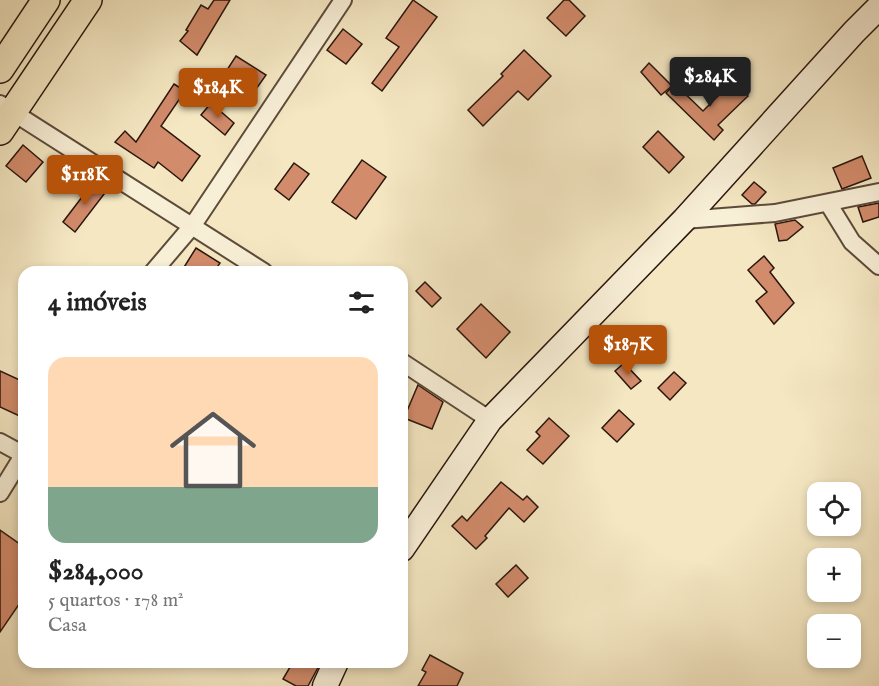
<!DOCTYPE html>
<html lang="pt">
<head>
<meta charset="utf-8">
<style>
	:root { --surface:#fff; --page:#f2f2f2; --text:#222; --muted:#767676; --accent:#b45309 }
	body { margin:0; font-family:"IM FELL English",serif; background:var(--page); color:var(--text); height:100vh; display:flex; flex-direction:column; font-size:22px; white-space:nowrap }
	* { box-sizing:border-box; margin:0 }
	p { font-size:20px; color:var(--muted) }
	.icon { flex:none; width:33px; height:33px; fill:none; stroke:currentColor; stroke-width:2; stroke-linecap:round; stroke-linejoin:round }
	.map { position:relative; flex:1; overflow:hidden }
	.panel { position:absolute; left:18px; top:266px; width:390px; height:402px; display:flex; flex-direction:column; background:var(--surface); border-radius:18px; box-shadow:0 3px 9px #0003 }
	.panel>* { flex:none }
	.buttons { position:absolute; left:807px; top:482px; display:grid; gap:12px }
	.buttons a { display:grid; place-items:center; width:54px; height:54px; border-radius:12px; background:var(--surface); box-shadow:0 3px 9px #0003; font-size:30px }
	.price { position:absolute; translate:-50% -51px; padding:0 14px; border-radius:6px; background:var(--accent); color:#fff; font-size:20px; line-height:39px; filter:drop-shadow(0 2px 3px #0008) }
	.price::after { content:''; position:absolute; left:50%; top:36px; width:18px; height:14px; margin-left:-9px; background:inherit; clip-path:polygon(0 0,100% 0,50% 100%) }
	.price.current { background:#222; color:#fff }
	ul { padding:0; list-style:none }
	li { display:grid; align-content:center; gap:12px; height:318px; padding:0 30px }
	li span { display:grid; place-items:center; height:186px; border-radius:18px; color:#555 }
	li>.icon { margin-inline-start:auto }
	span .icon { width:108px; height:108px; fill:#fffc; stroke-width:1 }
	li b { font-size:26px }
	h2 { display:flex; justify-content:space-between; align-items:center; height:72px; padding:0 30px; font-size:26px }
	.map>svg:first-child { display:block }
	.building { fill:#d28b6b; stroke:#2a160d; stroke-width:1.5 }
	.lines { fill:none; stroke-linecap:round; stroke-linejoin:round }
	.minor-casing { stroke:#5c4a3a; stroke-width:20 }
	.secondary-casing { stroke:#2a160d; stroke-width:27 }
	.primary-casing { stroke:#2a160d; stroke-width:30 }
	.minor { stroke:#f8efd7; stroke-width:16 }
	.secondary { stroke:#f8efd7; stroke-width:24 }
	.primary { stroke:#f4e7c2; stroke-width:27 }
</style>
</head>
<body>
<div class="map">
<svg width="879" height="686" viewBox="0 0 879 686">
	<rect width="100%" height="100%" fill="#f4e7c2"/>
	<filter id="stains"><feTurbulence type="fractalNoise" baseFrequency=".00333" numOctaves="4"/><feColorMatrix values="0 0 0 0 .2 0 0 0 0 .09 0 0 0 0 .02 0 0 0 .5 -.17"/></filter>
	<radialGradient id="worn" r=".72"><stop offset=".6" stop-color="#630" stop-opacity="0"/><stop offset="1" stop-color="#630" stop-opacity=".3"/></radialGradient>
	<g class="building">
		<polygon points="214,0 230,0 197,55 180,41 188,31 186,30 201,5 208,9"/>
		<polygon points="413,0 437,17 382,91 372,83 399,47 386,38"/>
		<polygon points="564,0 569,0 585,16 566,36 547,18"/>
		<polygon points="343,29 362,44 346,64 327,50"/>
		<polygon points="524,50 551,76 528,100 518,91 483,126 468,110 503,76 501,74"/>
		<polygon points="236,56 266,75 254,92 225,73"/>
		<polygon points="649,63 672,86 661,95 641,72"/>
		<polygon points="733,81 748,96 718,125 723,130 714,140 666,93 675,84 703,111"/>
		<polygon points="174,84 185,91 161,126 200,156 182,181 158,162 154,168 115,142 125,131 136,142"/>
		<polygon points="211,103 234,123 225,135 201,115"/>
		<polygon points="658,131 684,157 669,173 643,147"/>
		<polygon points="23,145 43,162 26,182 6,166"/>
		<polygon points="862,156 871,178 842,189 833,168"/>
		<polygon points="362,160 386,177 356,219 332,202"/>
		<polygon points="294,163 309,174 289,200 275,189"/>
		<polygon points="95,180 108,189 75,232 63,222"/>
		<polygon points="754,182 766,192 755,204 752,204 742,195"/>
		<polygon points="879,203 879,217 863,222 858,207"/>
		<polygon points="795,220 803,227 787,240 779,241 775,224"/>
		<polygon points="196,248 220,263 214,272 181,272"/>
		<polygon points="764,256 774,268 770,272 794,303 774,324 756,301 767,292 748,270"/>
		<polygon points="425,282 441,298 432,307 416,291"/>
		<polygon points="481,304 510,332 486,358 457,329"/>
		<polygon points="624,363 641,381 631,389 615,371"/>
		<polygon points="0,371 24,382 24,418 0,407"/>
		<polygon points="674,372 686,383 670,400 658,388"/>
		<polygon points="418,385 443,402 432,429 404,418"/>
		<polygon points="619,410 634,424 617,442 602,428"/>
		<polygon points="549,418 569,436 543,464 527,450 540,436 536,432"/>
		<polygon points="501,482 523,500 527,496 538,507 524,522 509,508 485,536 487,538 476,549 452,526 462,516 467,521"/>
		<polygon points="0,530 24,547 24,597 0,632"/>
		<polygon points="516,565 528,578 508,597 496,584"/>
		<polygon points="430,655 463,673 457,686 418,686 426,672 422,670"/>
		<polygon points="293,662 321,662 308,686 296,686 283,679"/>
	</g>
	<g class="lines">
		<g class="minor-casing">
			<g id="minor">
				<polyline points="0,104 264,272"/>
				<polyline points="828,203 852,242 879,266"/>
				<polyline points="684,220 775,213 879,192"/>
				<polyline points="153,272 193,225 343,0"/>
				<polyline points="402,362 490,420"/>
				<polyline points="0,442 24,455"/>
				<polyline points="0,493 24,454"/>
			</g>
		</g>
		<g class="secondary-casing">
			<g id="secondary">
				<polyline points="402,549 490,420 684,220 854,32 879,7"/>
				<polyline points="325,686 336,662"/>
			</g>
		</g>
		<g class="primary-casing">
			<g id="primary">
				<polyline points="0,69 46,0"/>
				<polyline points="0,131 88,0"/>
			</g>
		</g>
		<use href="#minor" class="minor"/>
		<use href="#secondary" class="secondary"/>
		<use href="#primary" class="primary"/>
	</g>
	<rect width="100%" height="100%" filter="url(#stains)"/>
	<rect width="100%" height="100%" fill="url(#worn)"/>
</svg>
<div class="buttons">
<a><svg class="icon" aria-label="locate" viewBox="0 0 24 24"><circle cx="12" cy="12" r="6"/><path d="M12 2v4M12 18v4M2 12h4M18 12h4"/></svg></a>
<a>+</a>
<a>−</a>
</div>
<b class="price current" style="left:710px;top:108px">$284K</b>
<b class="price" style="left:218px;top:119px">$184K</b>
<b class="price" style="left:85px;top:206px">$118K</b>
<b class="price" style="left:628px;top:376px">$187K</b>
<section class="panel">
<h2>4 imóveis<svg class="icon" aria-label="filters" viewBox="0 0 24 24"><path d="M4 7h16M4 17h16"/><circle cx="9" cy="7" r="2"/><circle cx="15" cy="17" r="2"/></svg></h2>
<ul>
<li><span style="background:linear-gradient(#ffd9b3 70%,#7fa58c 0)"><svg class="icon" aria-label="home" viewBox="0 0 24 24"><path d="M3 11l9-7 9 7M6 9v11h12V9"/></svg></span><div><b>$284,000</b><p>5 quartos · 178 m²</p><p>Casa</p></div></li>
</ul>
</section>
</div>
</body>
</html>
